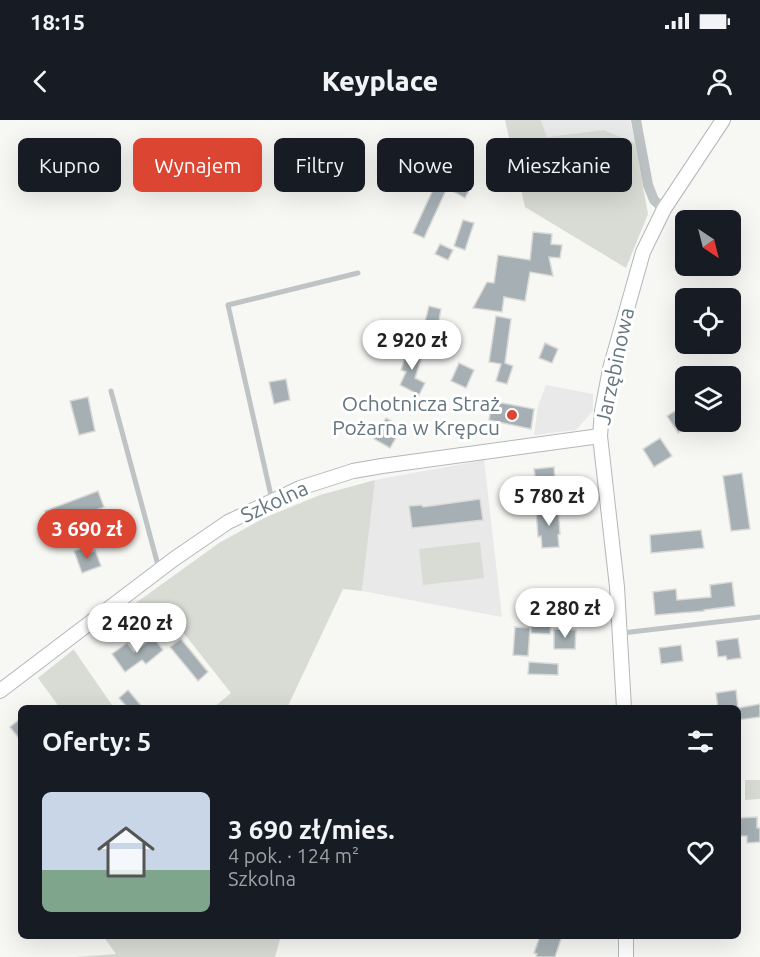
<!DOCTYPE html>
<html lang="pl">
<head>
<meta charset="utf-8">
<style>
	:root { --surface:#171b24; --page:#20242c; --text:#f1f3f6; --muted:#9ea1a6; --line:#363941; --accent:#db4531 }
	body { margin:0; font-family:Ubuntu,sans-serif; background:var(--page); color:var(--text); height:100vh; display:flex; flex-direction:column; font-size:22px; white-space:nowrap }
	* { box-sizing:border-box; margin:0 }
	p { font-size:20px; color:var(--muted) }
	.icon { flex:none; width:33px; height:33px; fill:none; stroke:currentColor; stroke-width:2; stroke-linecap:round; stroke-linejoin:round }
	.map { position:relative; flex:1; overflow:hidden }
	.sheet { position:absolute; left:18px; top:585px; width:723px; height:234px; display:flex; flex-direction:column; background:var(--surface); border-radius:9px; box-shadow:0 6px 24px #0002 }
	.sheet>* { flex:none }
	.top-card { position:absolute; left:18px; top:18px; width:724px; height:54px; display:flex; gap:12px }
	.needle { width:39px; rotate:145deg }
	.fabs { position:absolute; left:675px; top:90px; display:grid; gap:12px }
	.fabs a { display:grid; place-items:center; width:66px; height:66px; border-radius:9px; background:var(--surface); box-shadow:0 6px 24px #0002; font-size:30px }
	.price { position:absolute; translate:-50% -51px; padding:0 14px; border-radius:21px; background:#fff; color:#222; font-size:20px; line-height:39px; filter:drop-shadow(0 2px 3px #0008) }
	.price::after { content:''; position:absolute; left:50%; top:36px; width:18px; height:14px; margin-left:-9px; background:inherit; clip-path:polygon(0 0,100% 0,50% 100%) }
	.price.on { background:var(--accent); color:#fff }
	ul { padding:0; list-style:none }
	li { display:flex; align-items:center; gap:18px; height:150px; padding:0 24px }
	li+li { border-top:2px solid var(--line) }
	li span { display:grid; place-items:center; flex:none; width:168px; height:120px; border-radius:9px; color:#555 }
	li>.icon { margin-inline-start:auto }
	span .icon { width:72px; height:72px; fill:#fffc; stroke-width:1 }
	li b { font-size:26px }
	h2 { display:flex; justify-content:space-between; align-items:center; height:72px; padding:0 24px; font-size:26px }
	.chip { padding:0 21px; border-radius:9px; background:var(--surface); box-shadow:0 6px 24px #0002; font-size:21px; line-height:54px }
	.chip.on { background:var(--accent); color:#fff }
	.status { display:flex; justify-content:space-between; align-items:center; height:42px; padding:0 30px; background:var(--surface); direction:ltr }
	.status svg { height:16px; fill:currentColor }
	header { display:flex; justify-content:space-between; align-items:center; height:78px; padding:0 24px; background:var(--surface); font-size:27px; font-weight:800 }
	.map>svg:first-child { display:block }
	.built { fill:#e8e9e8 }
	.green { fill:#d8dcd4 }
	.building { fill:#a6b0b4; stroke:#d9d9d7; stroke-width:1.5 }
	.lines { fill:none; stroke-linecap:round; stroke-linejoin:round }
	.secondary-casing { stroke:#b1b8bb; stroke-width:16 }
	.lane { stroke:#bec4c6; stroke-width:5 }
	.street { stroke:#bec4c6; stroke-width:10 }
	.secondary { stroke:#fff; stroke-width:14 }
	.poi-dot { fill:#db4531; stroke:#fff; stroke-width:2 }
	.labels { text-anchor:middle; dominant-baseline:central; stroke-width:6; stroke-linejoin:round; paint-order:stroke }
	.street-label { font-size:21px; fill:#64767e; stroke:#fff }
	.poi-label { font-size:21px; fill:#64767e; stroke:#fff; text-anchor:end }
</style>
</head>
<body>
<div class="status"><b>18:15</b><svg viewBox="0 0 49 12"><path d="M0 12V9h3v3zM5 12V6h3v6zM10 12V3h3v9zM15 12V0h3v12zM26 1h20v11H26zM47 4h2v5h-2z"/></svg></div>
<header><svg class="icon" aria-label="back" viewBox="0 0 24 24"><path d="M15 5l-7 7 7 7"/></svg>Keyplace<svg class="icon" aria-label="person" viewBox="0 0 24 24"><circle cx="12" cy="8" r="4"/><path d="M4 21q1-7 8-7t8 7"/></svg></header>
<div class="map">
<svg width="760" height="837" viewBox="0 0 760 837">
	<rect width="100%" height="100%" fill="#f7f7f4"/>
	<g class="built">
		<polygon points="541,0 630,0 635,23 604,10 547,17"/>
		<polygon points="546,265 593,274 593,291 576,310 534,315 538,286"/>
		<polygon points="484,340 502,497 362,471 375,360"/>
	</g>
	<g class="green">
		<polygon points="505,0 541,0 547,17 604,10 635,23 648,94 626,148 525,87"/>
		<polygon points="375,360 362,471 343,469 287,588 213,588 231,573 171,497 138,517 119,495 219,423 264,398 320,375"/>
		<polygon points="480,422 484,458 423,465 419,429"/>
		<polygon points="73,530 74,530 114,588 60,588 38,558"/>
		<polygon points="745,660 760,660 760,679 745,680"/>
		<polygon points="103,816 281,816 275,837 76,837 116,834"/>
	</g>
	<g class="building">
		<polygon points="443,48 472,65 465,78 447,68 424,118 413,113"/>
		<polygon points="463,100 474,103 465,130 454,126"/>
		<polygon points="533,112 552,114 551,124 562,125 560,138 549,137 553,156 530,152 525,181 504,177 502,192 473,188 487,162 494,163 498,135 530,140"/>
		<polygon points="440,124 453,130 448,140 435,134"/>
		<polygon points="429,186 441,189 437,212 423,209"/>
		<polygon points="496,196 511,199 505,243 513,246 507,264 496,261 501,244 489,242"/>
		<polygon points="545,223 558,229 552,243 539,238"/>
		<polygon points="419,227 424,229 415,258 425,263 419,275 400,265 406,252 401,250 408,228 416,231"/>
		<polygon points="459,243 474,250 466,268 451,261"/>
		<polygon points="286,259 290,280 274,284 269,262"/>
		<polygon points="88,277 95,311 79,315 70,281"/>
		<polygon points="492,281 534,289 531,309 489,300"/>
		<polygon points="675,291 687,308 678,313 667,296"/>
		<polygon points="386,298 402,307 390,328 374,319"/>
		<polygon points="660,318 672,336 654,347 643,329"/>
		<polygon points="554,347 555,361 536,363 534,349"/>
		<polygon points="742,353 750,409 731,411 723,356"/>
		<polygon points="98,371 104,387 51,407 45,391"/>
		<polygon points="480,379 483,400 412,408 409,386 422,385 423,387"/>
		<polygon points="558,387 560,414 558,415 559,427 542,428 541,416 538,417 536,389"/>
		<polygon points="701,410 704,428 651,433 650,415"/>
		<polygon points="86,427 88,433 95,430 101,446 82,453 74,431"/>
		<polygon points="732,462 735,486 704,490 704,491 655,495 653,472 676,469 677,480 711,477 710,465"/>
		<polygon points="531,501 551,503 550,514 531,513"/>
		<polygon points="515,507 530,508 528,536 513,535"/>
		<polygon points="554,509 576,510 575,529 554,529"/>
		<polygon points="153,517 163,530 146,544 142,540 125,552 112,534 127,523 134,532"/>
		<polygon points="738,518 741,538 727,540 726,536 718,537 716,521"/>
		<polygon points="181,519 208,552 198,561 170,527"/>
		<polygon points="681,525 683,541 661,544 659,528"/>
		<polygon points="529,542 558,544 558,555 528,554"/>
		<polygon points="128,570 143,588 128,588 119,578"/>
		<polygon points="736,570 738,588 760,584 760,597 738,600 738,588 718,588 716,573"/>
		<polygon points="21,598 21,621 10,607"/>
		<polygon points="757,697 757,708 760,708 760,722 747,723 747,716 738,716 738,698"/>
		<polygon points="540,816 562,816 555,837 536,837 537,834 534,833"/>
	</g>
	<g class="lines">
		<g class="secondary-casing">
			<g id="secondary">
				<polyline points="0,571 174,439 228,402 300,368 353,351 382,346 600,316"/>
				<polyline points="624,588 617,467 600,316 602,291 610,249 643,132 664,89 723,0"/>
				<polyline points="626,816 626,837"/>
			</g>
		</g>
		<g class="lane">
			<polyline points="111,271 159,449"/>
			<polyline points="272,380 228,185 358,153"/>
			<polyline points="622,513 760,497"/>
		</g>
		<polyline class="street" points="636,0 648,65 654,80 664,89"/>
		<use href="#secondary" class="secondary"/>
	</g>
	<circle class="poi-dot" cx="512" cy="295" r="6"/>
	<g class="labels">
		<g class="street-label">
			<text transform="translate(614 246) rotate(-78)">Jarzębinowa</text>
			<text transform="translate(274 381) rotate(-25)">Szkolna</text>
		</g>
		<g class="poi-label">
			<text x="500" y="283">Ochotnicza Straż<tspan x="500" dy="24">Pożarna w Krępcu</tspan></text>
		</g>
	</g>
</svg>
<div class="fabs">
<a><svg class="needle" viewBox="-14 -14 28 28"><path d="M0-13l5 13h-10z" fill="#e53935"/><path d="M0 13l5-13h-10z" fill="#9ea1a6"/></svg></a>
<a><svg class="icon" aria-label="locate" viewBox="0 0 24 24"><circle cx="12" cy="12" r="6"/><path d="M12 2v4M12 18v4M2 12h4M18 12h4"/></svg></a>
<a><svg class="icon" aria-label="layers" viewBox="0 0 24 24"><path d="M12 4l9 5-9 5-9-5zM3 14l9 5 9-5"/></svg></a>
</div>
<b class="price" style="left:412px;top:251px">2 920 zł</b>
<b class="price" style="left:549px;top:407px">5 780 zł</b>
<b class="price on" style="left:87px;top:440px">3 690 zł</b>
<b class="price" style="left:565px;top:519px">2 280 zł</b>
<b class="price" style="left:137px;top:534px">2 420 zł</b>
<div class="top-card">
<a class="chip">Kupno</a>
<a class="chip on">Wynajem</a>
<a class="chip">Filtry</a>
<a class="chip">Nowe</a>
<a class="chip">Mieszkanie</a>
</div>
<section class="sheet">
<h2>Oferty: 5<svg class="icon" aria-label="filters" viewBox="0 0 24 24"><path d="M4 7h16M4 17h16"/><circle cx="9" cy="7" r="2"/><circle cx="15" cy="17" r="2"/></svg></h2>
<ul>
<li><span style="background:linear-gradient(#c9d6e8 65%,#7fa58c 0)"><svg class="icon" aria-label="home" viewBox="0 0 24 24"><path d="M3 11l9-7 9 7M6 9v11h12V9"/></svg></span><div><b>3 690 zł/mies.</b><p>4 pok. · 124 m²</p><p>Szkolna</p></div><svg class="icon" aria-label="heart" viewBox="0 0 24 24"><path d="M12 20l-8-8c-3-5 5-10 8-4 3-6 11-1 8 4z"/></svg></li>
</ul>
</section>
</div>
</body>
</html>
